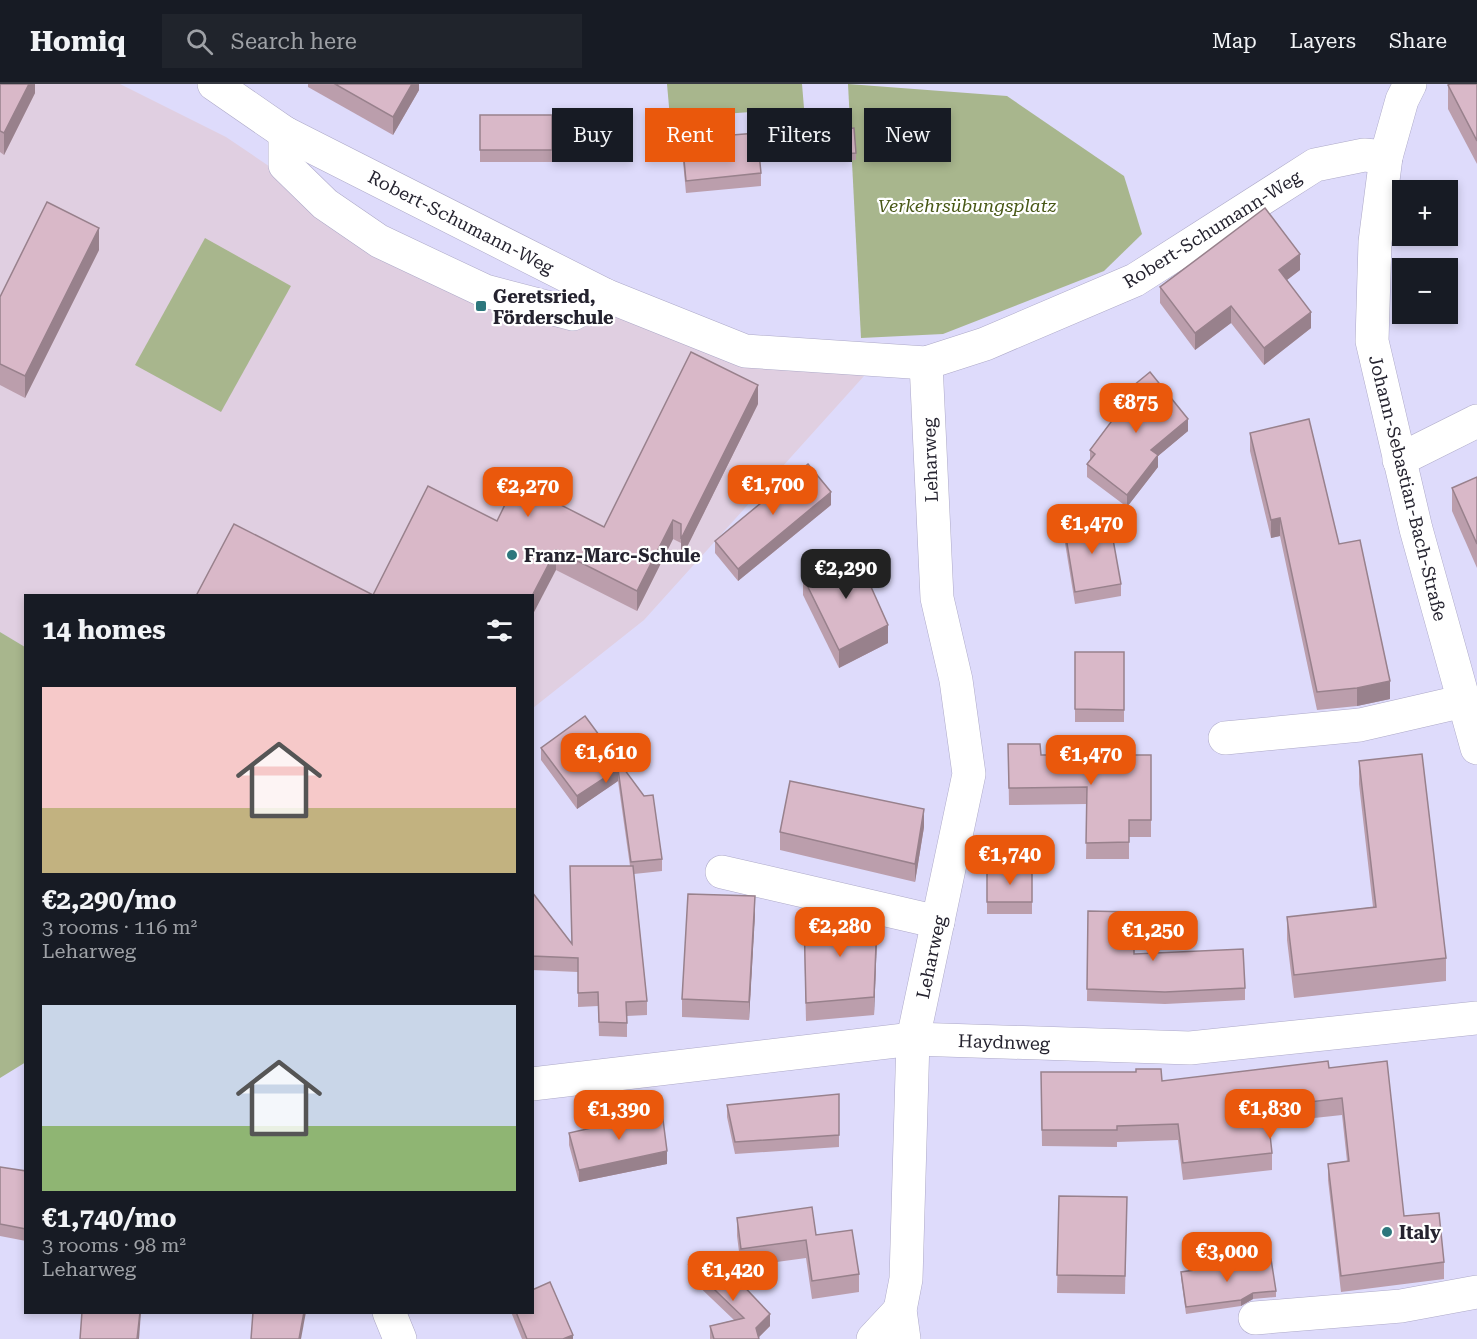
<!DOCTYPE html>
<html lang="en">
<head>
<meta charset="utf-8">
<style>
	:root { --surface:#171b24; --page:#20242c; --text:#f1f3f6; --muted:#9ea1a6; --line:#363941; --accent:#ea580c }
	body { margin:0; font-family:"Roboto Serif",serif; background:var(--page); color:var(--text); height:100vh; display:flex; flex-direction:column; font-size:22px; white-space:nowrap }
	* { box-sizing:border-box; margin:0 }
	p { font-size:20px; color:var(--muted) }
	.icon { flex:none; width:33px; height:33px; fill:none; stroke:currentColor; stroke-width:2; stroke-linecap:round; stroke-linejoin:round }
	.map { position:relative; flex:1; overflow:hidden }
	.panel { position:absolute; left:24px; top:510px; width:510px; height:720px; display:flex; flex-direction:column; background:var(--surface); border-radius:0px; box-shadow:0 3px 9px #0003 }
	.panel>* { flex:none }
	.banner { position:absolute; left:552px; top:24px; width:570px; height:54px; display:flex; gap:12px }
	.buttons { position:absolute; left:1392px; top:96px; display:grid; gap:12px }
	.buttons a { display:grid; place-items:center; width:66px; height:66px; border-radius:0px; background:var(--surface); box-shadow:0 3px 9px #0003; font-size:30px }
	.price { position:absolute; translate:-50% -51px; padding:0 14px; border-radius:12px; background:var(--accent); color:#fff; font-size:20px; line-height:39px; filter:drop-shadow(0 2px 3px #0008) }
	.price::after { content:''; position:absolute; left:50%; top:36px; width:18px; height:14px; margin-left:-9px; background:inherit; clip-path:polygon(0 0,100% 0,50% 100%) }
	.price.current { background:#222; color:#fff }
	ul { padding:0; list-style:none }
	li { display:grid; align-content:center; gap:12px; height:318px; padding:0 18px }
	li span { display:grid; place-items:center; height:186px; border-radius:0px; color:#555 }
	li>.icon { margin-inline-start:auto }
	span .icon { width:108px; height:108px; fill:#fffc; stroke-width:1 }
	li b { font-size:26px }
	h2 { display:flex; justify-content:space-between; align-items:center; height:72px; padding:0 18px; font-size:26px }
	.tag { padding:0 21px; border-radius:0px; background:var(--surface); box-shadow:0 3px 9px #0003; font-size:21px; line-height:54px }
	.tag.current { background:var(--accent); color:#fff }
	header { display:flex; align-items:center; gap:36px; box-sizing:border-box; height:84px; padding:0 30px; background:var(--surface); border-bottom:2px solid var(--line) }
	header strong { font-size:28px }
	nav { display:flex; gap:33px; margin-inline-start:auto; font-size:21px }
	.search { width:420px; height:54px; background:var(--page); display:flex; align-items:center; gap:15px; box-sizing:border-box; padding:0 21px; border-radius:0px; color:var(--muted); font-size:22px }
	.map>svg:first-child { display:block }
	.education { fill:#e0cfe1 }
	.green { fill:#a8b68d }
	.lines { fill:none; stroke-linecap:round; stroke-linejoin:round }
	.minor-casing { stroke:#ada9c8; stroke-width:34 }
	.minor { stroke:#fff; stroke-width:33 }
	.wall { fill:#bb9eac }
	.shaded-wall { fill:#98818c }
	.building { fill:#d9b8c8; stroke:#98818c; stroke-width:1.5 }
	.poi-dot { fill:#2d777d; stroke:#fff; stroke-width:2 }
	.labels { text-anchor:middle; dominant-baseline:central; stroke-width:4.5; stroke-linejoin:round; paint-order:stroke }
	.park-label { font-size:18px; font-style:italic; fill:#485816; stroke:#fff }
	.street-label { font-size:18px; fill:#25232f; stroke:#fff }
	.poi-label { font-size:18px; font-weight:bold; fill:#25232f; stroke:#fff; text-anchor:start }
</style>
</head>
<body>
<header>
<strong>Homiq</strong>
<div class="search"><svg class="icon" aria-label="search" viewBox="0 0 24 24"><circle cx="10" cy="10" r="6"/><path d="M15 15l6 6"/></svg>Search here</div>
<nav><a>Map</a><a>Layers</a><a>Share</a></nav>
</header>
<div class="map">
<svg width="1477" height="1255" viewBox="0 0 1477 1255">
	<rect width="100%" height="100%" fill="#dedbfb"/>
	<polygon class="education" points="0,0 120,0 226,53 390,164 527,218 605,211 745,267 864,292 644,536 533,624 532,512 26,512 25,563 0,548"/>
	<g class="green">
		<polygon points="667,0 802,0 804,24 670,34"/>
		<polygon points="848,0 1007,12 1124,92 1142,150 1104,187 943,250 861,254"/>
		<polygon points="205,154 291,202 221,328 135,281"/>
		<polygon points="0,548 25,563 26,978 0,994"/>
	</g>
	<g class="lines">
		<g class="minor-casing">
			<g id="minor">
				<polyline points="214,0 285,49 605,211 745,267 926,279 985,260 1135,196 1315,81 1364,71 1386,73"/>
				<polyline points="1410,0 1402,16 1386,73 1375,158 1372,257 1416,445 1477,664"/>
				<polyline points="285,49 285,81 325,120 379,157 485,207 573,230 605,211"/>
				<polyline points="1399,376 1477,337"/>
				<polyline points="1225,654 1360,641 1464,617"/>
				<polyline points="722,788 938,838"/>
				<polyline points="532,1000 913,955 1190,964 1477,934"/>
				<polyline points="389,1228 400,1255"/>
				<polyline points="1255,1234 1401,1222 1477,1208"/>
				<polyline points="873,1255 900,1226"/>
				<polyline points="904,1255 900,1226 906,1195 913,955 969,690 956,596 937,514 926,279"/>
			</g>
		</g>
		<use href="#minor" class="minor"/>
	</g>
	<g class="wall">
		<polygon points="0,0 35,0 35,9 4,71 0,68"/>
		<polygon points="308,0 419,0 419,6 393,51 308,3"/>
		<polygon points="1477,0 1477,80 1448,25 1448,1"/>
		<rect x="480" y="31" width="72" height="47"/>
		<polygon points="827,46 856,69 856,76 829,77"/>
		<polygon points="682,55 761,89 761,102 686,109 682,67"/>
		<polygon points="99,166 25,314 0,301 0,213"/>
		<polygon points="1300,186 1287,196 1311,244 1264,281 1231,239 1195,266 1160,219 1160,203"/>
		<polygon points="1117,315 1188,347 1158,372 1158,383 1127,423 1087,393 1087,380 1090,376 1090,366 1118,329 1117,327"/>
		<polygon points="758,320 681,475 681,459 673,455 637,527 556,486 373,511 497,437 604,443"/>
		<polygon points="1250,349 1339,460 1390,615 1357,622 1317,626 1280,452 1271,454 1250,367"/>
		<polygon points="1477,393 1477,484 1452,427 1452,404"/>
		<polygon points="831,421 738,497 715,469 715,457"/>
		<polygon points="1064,441 1121,500 1121,512 1075,520 1064,453"/>
		<polygon points="803,493 888,559 839,584 803,511"/>
		<rect x="1075" y="568" width="49" height="70"/>
		<polygon points="585,632 644,712 662,775 662,787 634,790 647,917 647,931 627,932 627,953 599,952 598,922 578,923 578,888 532,886 532,808 571,860 630,782 618,697 577,725 541,676 541,664"/>
		<polygon points="1008,660 1041,671 1151,671 1151,753 1129,753 1129,775 1086,775 1087,720 1009,721"/>
		<polygon points="1359,677 1446,874 1446,897 1294,914 1287,856 1287,833 1373,823 1359,700"/>
		<polygon points="924,743 915,798 780,766 780,748"/>
		<rect x="987" y="786" width="45" height="44"/>
		<polygon points="1088,827 1134,870 1245,904 1245,916 1165,920 1087,917"/>
		<polygon points="755,830 749,936 682,933 682,915"/>
		<polygon points="804,850 877,853 874,931 806,937"/>
		<polygon points="1329,984 1404,1132 1444,1178 1444,1195 1341,1208 1328,1096 1328,1080 1347,1077 1342,1031 1268,1039 1272,1069 1272,1086 1183,1096 1178,1056 1117,1058 1117,1063 1042,1062 1041,988 1162,997"/>
		<polygon points="839,1010 839,1063 735,1070 727,1033 727,1021"/>
		<polygon points="569,1049 667,1080 579,1098 569,1061"/>
		<polygon points="0,1083 26,1087 26,1157 0,1152"/>
		<polygon points="1059,1112 1127,1113 1125,1210 1057,1209"/>
		<polygon points="737,1134 816,1151 859,1190 859,1208 812,1215 806,1174 741,1183 737,1152"/>
		<polygon points="689,1181 770,1242 758,1254 759,1255 710,1255 710,1242 734,1236 689,1193"/>
		<polygon points="1181,1188 1276,1207 1276,1213 1253,1215 1241,1222 1186,1230 1181,1194"/>
		<polygon points="511,1228 532,1228 573,1255 522,1255"/>
	</g>
	<g class="shaded-wall">
		<polygon points="29,0 35,0 35,9 4,71 4,49"/>
		<polygon points="412,0 419,0 419,6 393,51 393,33"/>
		<polygon points="99,144 99,166 25,314 25,292"/>
		<polygon points="1300,170 1300,186 1279,202 1279,186"/>
		<polygon points="1231,222 1231,239 1195,266 1195,249"/>
		<polygon points="1311,228 1311,244 1264,281 1264,264"/>
		<polygon points="758,301 758,320 681,475 681,455"/>
		<polygon points="1188,335 1188,347 1158,372 1158,383 1127,423 1127,411 1151,366"/>
		<polygon points="831,408 831,421 738,497 738,485"/>
		<polygon points="1280,434 1280,452 1271,454 1271,436"/>
		<polygon points="673,436 673,455 637,527 637,507"/>
		<polygon points="556,466 556,486 532,532 532,512"/>
		<polygon points="888,541 888,559 839,584 839,566"/>
		<polygon points="1390,597 1390,615 1357,622 1357,604"/>
		<polygon points="618,685 618,697 577,725 577,712"/>
		<polygon points="924,725 924,743 915,798 915,780"/>
		<polygon points="755,812 755,830 749,936 749,918"/>
		<polygon points="877,835 877,853 874,931 874,913"/>
		<polygon points="667,1067 667,1080 579,1098 579,1086"/>
		<polygon points="1253,1209 1253,1215 1241,1222 1241,1216"/>
		<polygon points="140,1228 141,1228 139,1255 137,1255"/>
		<polygon points="304,1228 306,1228 301,1255 299,1255"/>
		<polygon points="770,1230 770,1242 757,1255 756,1244"/>
		<polygon points="573,1251 573,1255 563,1255"/>
	</g>
	<g class="building">
		<polygon points="0,0 29,0 4,49 0,47"/>
		<polygon points="335,0 412,0 393,33"/>
		<polygon points="1450,0 1477,0 1477,57 1448,1"/>
		<rect x="480" y="31" width="72" height="35"/>
		<polygon points="854,44 856,69 829,71 827,46"/>
		<polygon points="757,49 761,89 686,97 682,55"/>
		<polygon points="47,118 99,144 25,292 0,280 0,213"/>
		<polygon points="1265,124 1300,170 1279,186 1311,228 1264,264 1231,222 1195,249 1160,203"/>
		<polygon points="691,268 758,301 681,455 681,440 673,436 637,507 556,466 532,512 196,512 234,440 373,511 428,402 497,437 516,398 604,443"/>
		<polygon points="1150,288 1188,335 1151,366 1158,371 1127,411 1087,380 1095,370 1090,366 1123,322 1117,315"/>
		<polygon points="1309,335 1339,460 1360,456 1390,597 1357,604 1317,608 1280,434 1271,436 1250,349"/>
		<polygon points="808,380 831,408 738,485 715,457"/>
		<polygon points="1477,393 1477,460 1452,404"/>
		<polygon points="1109,433 1121,500 1075,508 1064,441"/>
		<polygon points="855,467 888,541 839,566 803,493"/>
		<polygon points="1075,568 1124,568 1124,626 1075,625"/>
		<polygon points="585,632 644,712 653,711 662,775 631,778 618,685 577,712 541,664"/>
		<polygon points="1008,660 1040,660 1041,671 1151,671 1151,736 1129,736 1129,758 1086,759 1087,703 1009,704"/>
		<polygon points="1422,670 1446,874 1294,891 1287,833 1376,823 1359,677"/>
		<polygon points="790,697 924,725 915,780 780,748"/>
		<polygon points="570,782 633,782 647,917 626,918 627,939 599,938 598,908 578,909 578,874 532,872 532,808 572,860"/>
		<rect x="987" y="786" width="45" height="32"/>
		<polygon points="688,810 755,812 749,918 682,915"/>
		<polygon points="1088,827 1134,828 1134,870 1243,865 1245,904 1165,908 1087,905"/>
		<polygon points="804,832 877,835 874,913 806,919"/>
		<polygon points="1328,977 1329,984 1387,977 1404,1132 1439,1129 1444,1178 1341,1192 1328,1080 1349,1077 1342,1014 1267,1023 1272,1069 1183,1079 1178,1040 1117,1042 1117,1046 1042,1046 1041,988 1136,988 1136,985 1161,985 1162,997"/>
		<polygon points="839,1010 839,1051 735,1058 727,1021"/>
		<polygon points="662,1028 667,1067 579,1086 569,1049"/>
		<polygon points="0,1083 26,1087 26,1145 0,1140"/>
		<polygon points="1059,1112 1127,1113 1125,1192 1057,1191"/>
		<polygon points="812,1123 816,1151 852,1146 859,1190 812,1197 806,1156 741,1165 737,1134"/>
		<polygon points="718,1175 770,1230 756,1244 759,1255 714,1255 710,1242 744,1234 689,1181"/>
		<polygon points="1271,1175 1276,1207 1253,1209 1241,1216 1186,1223 1181,1188"/>
		<polygon points="550,1198 573,1251 563,1255 527,1255 516,1228 532,1228 532,1206"/>
		<polygon points="82,1228 140,1228 137,1255 80,1255"/>
		<polygon points="253,1228 304,1228 299,1255 251,1255"/>
	</g>
	<g class="poi-dot">
		<rect x="475" y="216" width="12" height="12" rx="3"/>
		<circle cx="512" cy="471" r="6"/>
		<circle cx="1387" cy="1148" r="6"/>
	</g>
	<g class="labels">
		<g class="park-label">
			<text x="967" y="121">Verkehrsübungsplatz</text>
		</g>
		<g class="street-label">
			<text transform="translate(461 138) rotate(27)">Robert-Schumann-Weg</text>
			<text transform="translate(1212 145) rotate(-32)">Robert-Schumann-Weg</text>
			<text transform="translate(930 376) rotate(-92)">Leharweg</text>
			<text transform="translate(1408 404) rotate(76)">Johann-Sebastian-Bach-Straße</text>
			<text transform="translate(931 873) rotate(-78)">Leharweg</text>
			<text transform="translate(1004 958) rotate(2)">Haydnweg</text>
		</g>
		<g class="poi-label">
			<text x="493" y="212">Geretsried,<tspan x="493" dy="21">Förderschule</tspan></text>
			<text x="524" y="471">Franz-Marc-Schule</text>
			<text x="1399" y="1148">Italy</text>
		</g>
	</g>
</svg>
<div class="buttons">
<a>+</a>
<a>−</a>
</div>
<b class="price" style="left:1136px;top:350px">€875</b>
<b class="price" style="left:773px;top:432px">€1,700</b>
<b class="price" style="left:528px;top:434px">€2,270</b>
<b class="price" style="left:1092px;top:471px">€1,470</b>
<b class="price current" style="left:846px;top:516px">€2,290</b>
<b class="price" style="left:606px;top:700px">€1,610</b>
<b class="price" style="left:1091px;top:702px">€1,470</b>
<b class="price" style="left:1010px;top:802px">€1,740</b>
<b class="price" style="left:840px;top:874px">€2,280</b>
<b class="price" style="left:1153px;top:878px">€1,250</b>
<b class="price" style="left:1270px;top:1056px">€1,830</b>
<b class="price" style="left:619px;top:1057px">€1,390</b>
<b class="price" style="left:1227px;top:1199px">€3,000</b>
<b class="price" style="left:733px;top:1218px">€1,420</b>
<div class="banner">
<a class="tag">Buy</a>
<a class="tag current">Rent</a>
<a class="tag">Filters</a>
<a class="tag">New</a>
</div>
<section class="panel">
<h2>14 homes<svg class="icon" aria-label="filters" viewBox="0 0 24 24"><path d="M4 7h16M4 17h16"/><circle cx="9" cy="7" r="2"/><circle cx="15" cy="17" r="2"/></svg></h2>
<ul>
<li><span style="background:linear-gradient(#f6c9c9 65%,#c2b280 0)"><svg class="icon" aria-label="home" viewBox="0 0 24 24"><path d="M3 11l9-7 9 7M6 9v11h12V9"/></svg></span><div><b>€2,290/mo</b><p>3 rooms · 116 m²</p><p>Leharweg</p></div></li>
<li><span style="background:linear-gradient(#c9d6e8 65%,#8fb573 0)"><svg class="icon" aria-label="home" viewBox="0 0 24 24"><path d="M3 11l9-7 9 7M6 9v11h12V9"/></svg></span><div><b>€1,740/mo</b><p>3 rooms · 98 m²</p><p>Leharweg</p></div></li>
</ul>
</section>
</div>
</body>
</html>
